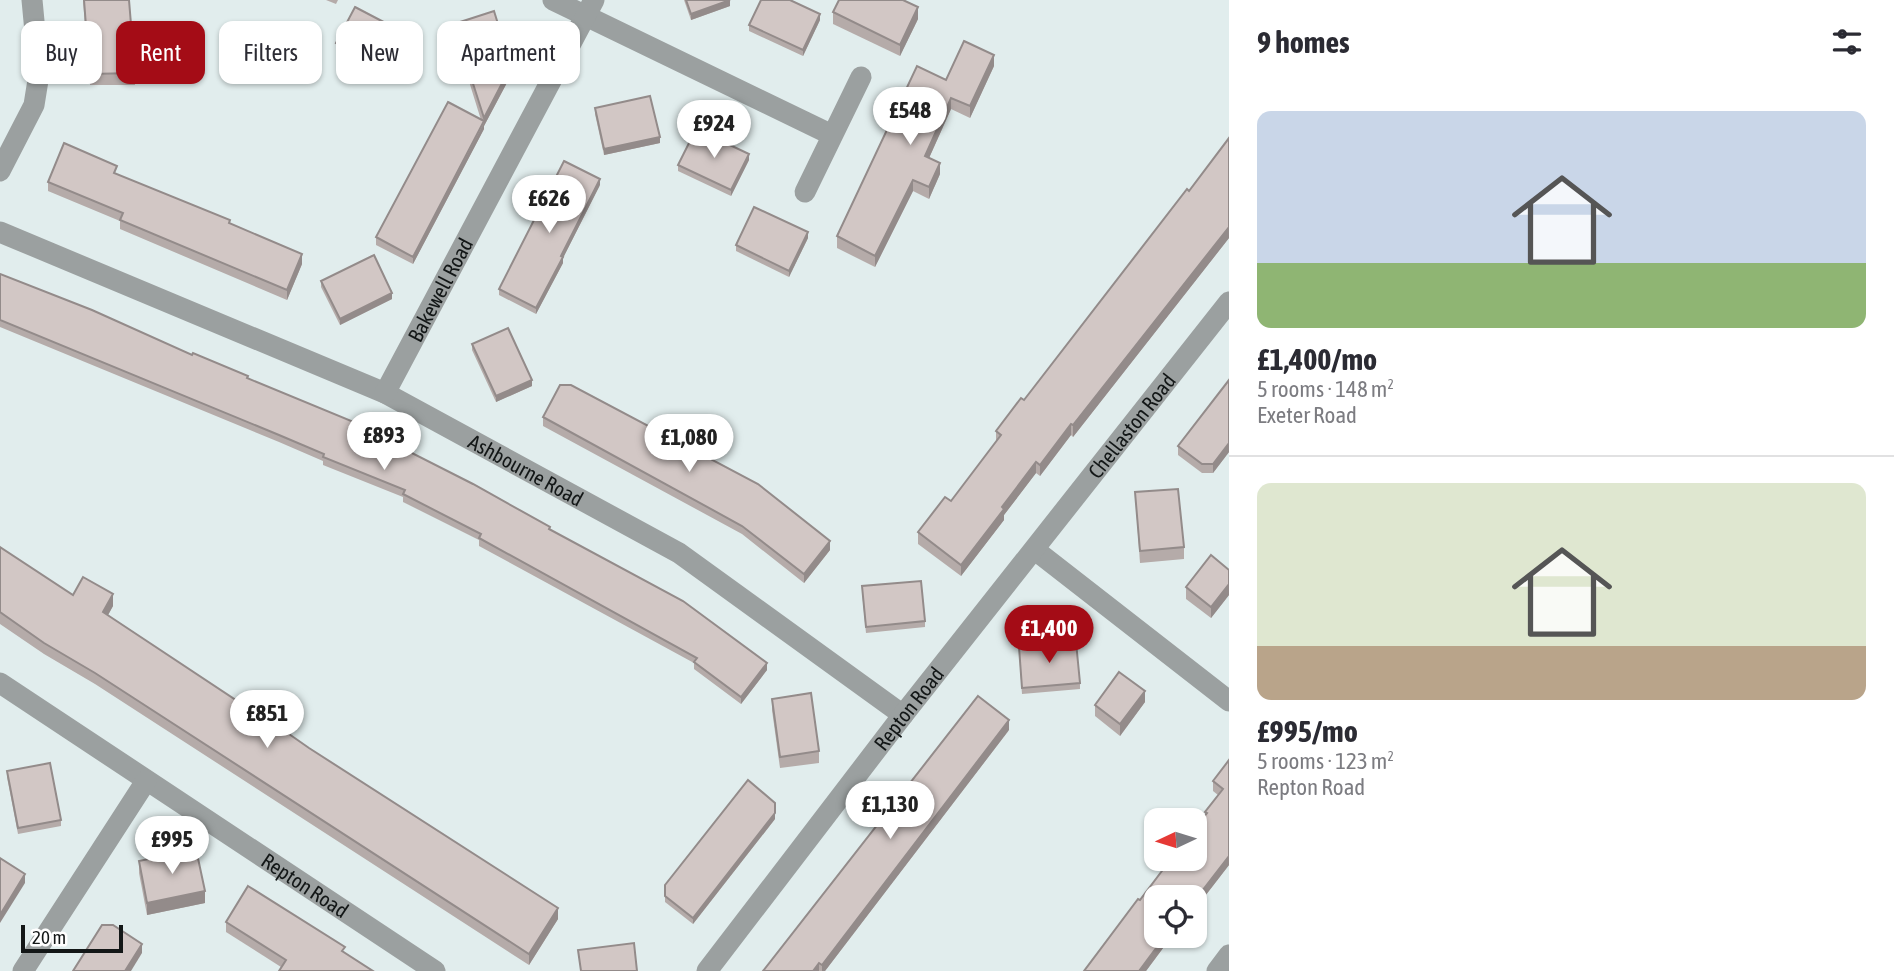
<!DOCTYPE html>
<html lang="en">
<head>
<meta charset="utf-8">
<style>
	:root { --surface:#fff; --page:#f2f2f3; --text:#2b2b33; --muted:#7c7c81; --line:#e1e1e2; --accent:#a40c16 }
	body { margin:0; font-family:"Asap Condensed",sans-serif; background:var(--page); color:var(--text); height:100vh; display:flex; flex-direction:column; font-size:26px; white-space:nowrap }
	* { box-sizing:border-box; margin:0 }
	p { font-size:23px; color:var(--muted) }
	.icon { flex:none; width:38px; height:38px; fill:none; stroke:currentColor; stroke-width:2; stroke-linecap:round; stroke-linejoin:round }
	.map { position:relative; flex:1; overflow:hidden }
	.details { display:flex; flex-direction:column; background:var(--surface); width:665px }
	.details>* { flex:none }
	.hud { position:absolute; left:21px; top:21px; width:665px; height:63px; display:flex; gap:14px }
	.needle { width:46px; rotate:266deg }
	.buttons { position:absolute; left:1144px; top:808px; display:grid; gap:14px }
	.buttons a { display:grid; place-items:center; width:63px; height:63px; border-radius:14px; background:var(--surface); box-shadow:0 2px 5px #0004; font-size:35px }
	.scale { position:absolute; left:21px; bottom:18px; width:102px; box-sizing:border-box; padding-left:7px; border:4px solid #131717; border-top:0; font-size:19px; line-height:24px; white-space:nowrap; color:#131717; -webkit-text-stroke:5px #fff; paint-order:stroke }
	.price { position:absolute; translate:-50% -60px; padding:0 16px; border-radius:24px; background:#fff; color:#222; font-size:23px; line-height:46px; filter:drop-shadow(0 2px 4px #0008) }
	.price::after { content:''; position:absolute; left:50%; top:42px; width:21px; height:16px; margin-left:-10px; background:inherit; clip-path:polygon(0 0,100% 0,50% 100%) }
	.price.selected { background:var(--accent); color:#fff }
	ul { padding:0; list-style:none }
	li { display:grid; align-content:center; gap:14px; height:371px; padding:0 28px }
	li+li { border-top:2px solid var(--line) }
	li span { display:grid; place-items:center; height:217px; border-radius:14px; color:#555 }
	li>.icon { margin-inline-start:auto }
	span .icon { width:126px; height:126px; fill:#fffc; stroke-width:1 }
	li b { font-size:30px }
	h2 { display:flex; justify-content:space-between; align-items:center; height:84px; padding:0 28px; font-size:30px }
	.pill { padding:0 24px; border-radius:14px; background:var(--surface); box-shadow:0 2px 5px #0004; font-size:24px; line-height:63px }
	.pill.selected { background:var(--accent); color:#fff }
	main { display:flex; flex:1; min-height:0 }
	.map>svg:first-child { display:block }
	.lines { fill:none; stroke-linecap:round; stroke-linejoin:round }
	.street { stroke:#9ba0a0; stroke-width:21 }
	.wall { fill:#b5aba9 }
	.shaded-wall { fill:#938b8a }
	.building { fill:#d2c7c5; stroke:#938b8a; stroke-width:2 }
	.labels { text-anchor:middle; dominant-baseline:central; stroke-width:6; stroke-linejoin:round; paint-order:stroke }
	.street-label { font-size:21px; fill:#131717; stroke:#fff }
</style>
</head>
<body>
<main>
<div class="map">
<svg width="1229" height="971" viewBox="0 0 1229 971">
	<rect width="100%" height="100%" fill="#e1eded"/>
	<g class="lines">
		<g class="street">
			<polyline points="553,0 832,135"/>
			<polyline points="0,171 34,105 39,74 32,0"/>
			<polyline points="805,192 861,77"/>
			<path id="s1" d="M0,232L385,393L679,553L903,715"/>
			<path id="s2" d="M385,393L594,0"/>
			<polyline points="1035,550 1229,701"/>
			<path id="s3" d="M0,683L435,971"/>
			<polyline points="23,971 146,781"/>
			<path id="s4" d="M707,971L903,715L1229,302"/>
			<polyline points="1217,971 1229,955"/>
		</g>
	</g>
	<g class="wall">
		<polygon points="83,0 129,0 135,85 90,85 89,37 86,38"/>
		<polygon points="326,0 338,0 336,4"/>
		<polygon points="684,0 730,0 730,6 691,20"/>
		<polygon points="833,12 918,19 900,56 833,24"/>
		<polygon points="820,20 803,56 749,31 749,25"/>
		<polygon points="454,24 511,75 484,126 484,129 413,264 376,245 376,237 481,120 454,33"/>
		<polygon points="336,43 420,50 406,76 394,70 389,80 336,53"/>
		<polygon points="994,66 970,118 951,109 929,158 940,174 929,199 913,191 875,267 837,248 837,236 946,80"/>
		<polygon points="595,108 660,143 604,155 595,114"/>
		<polygon points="1229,138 1229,238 1073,437 1071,435 1040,476 1036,473 1004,515 1004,520 961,576 918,544 918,532 951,501 996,442 996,431 1024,400 1189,191"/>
		<polygon points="749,160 731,196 678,171 678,165"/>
		<polygon points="117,174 230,224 302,264 287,300 120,229 120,221 48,191 48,182"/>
		<polygon points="600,185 563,258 563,263 536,314 499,295 499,289"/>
		<polygon points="808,238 789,277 736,251 736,245"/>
		<polygon points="0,274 248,379 395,444 550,530 767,670 741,704 694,669 694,663 479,546 479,540 403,502 403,497 323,465 323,461 279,442 0,327"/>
		<polygon points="321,281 392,299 340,325 321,287"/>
		<polygon points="472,344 532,386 496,402 472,350"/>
		<polygon points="1229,380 1229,452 1213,473 1202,473 1178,455 1178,446"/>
		<polygon points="543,417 830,550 804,583 742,534 543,426"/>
		<polygon points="1135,492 1184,547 1184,559 1140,563"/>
		<polygon points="0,547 73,595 113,606 108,615 248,708 286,728 284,731 558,919 529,965 95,684 44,654 0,624"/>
		<polygon points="1229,570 1229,595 1211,618 1186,599 1186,587"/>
		<polygon points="862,592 925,621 925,627 866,633"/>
		<polygon points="1019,653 1080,683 1080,689 1022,694"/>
		<polygon points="772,699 819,751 819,763 780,768 772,710"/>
		<polygon points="1145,702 1120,736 1095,716 1095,705"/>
		<polygon points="1009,730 825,971 763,971"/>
		<polygon points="1229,760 1229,865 1195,909 1195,898 1157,936 1172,936 1146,971 1084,971 1205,815 1205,812 1218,795 1213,791 1213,781"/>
		<polygon points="7,771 61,820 61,826 18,834 7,777"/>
		<polygon points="775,819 693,924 665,902 665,885"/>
		<polygon points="139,861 205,903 147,915 139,873"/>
		<polygon points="226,922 345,952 281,967 226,932"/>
	</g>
	<g class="shaded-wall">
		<polygon points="730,0 730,6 691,20 691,14"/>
		<polygon points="918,7 918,19 900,56 900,45"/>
		<polygon points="820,14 820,20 803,56 803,50"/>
		<polygon points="420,41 420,50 406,76 406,67"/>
		<polygon points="994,55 994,66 970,118 970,106"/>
		<polygon points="394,61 394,70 389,80 389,71"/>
		<polygon points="511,66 511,75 484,126 484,129 413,264 413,257 484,123 484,118"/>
		<polygon points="951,98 951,109 925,167 925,156"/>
		<polygon points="660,137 660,143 604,155 604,149"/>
		<polygon points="749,154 749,160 731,196 731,190"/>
		<polygon points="940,163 940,174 929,199 929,187"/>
		<polygon points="600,179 600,185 563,258 563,263 536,314 536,308"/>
		<polygon points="913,180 913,191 875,267 875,256"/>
		<polygon points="1229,227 1229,238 1073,437 1073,425"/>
		<polygon points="808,232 808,238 789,277 789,271"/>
		<polygon points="302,254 302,264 287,300 287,290"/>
		<polygon points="392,293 392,299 340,325 340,319"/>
		<polygon points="532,380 532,386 496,402 496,396"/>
		<polygon points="1071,424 1071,435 1040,476 1040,465"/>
		<polygon points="1229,443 1229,452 1213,473 1213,464"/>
		<polygon points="1036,462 1036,473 1004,515 1004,520 961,576 961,565 1002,507"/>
		<polygon points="830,541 830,550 804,583 804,574"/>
		<polygon points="1229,584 1229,595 1211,618 1211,607"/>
		<polygon points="113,594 113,606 103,624 103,612"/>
		<polygon points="767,663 767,670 741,704 741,697"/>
		<polygon points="1145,691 1145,702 1120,736 1120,724"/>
		<polygon points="286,717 286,728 279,738 279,727"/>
		<polygon points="1009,720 1009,730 825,971 822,971 822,965"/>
		<polygon points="775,813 775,819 693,924 693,918"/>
		<polygon points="1229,856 1229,865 1195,909 1195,900"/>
		<polygon points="25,874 25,883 0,923 0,915"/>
		<polygon points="205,891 205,903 147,915 147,903"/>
		<polygon points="558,908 558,919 529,965 529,954"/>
		<polygon points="1165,936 1172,936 1146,971 1139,971"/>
		<polygon points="142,944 142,953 131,971 125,971"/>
		<polygon points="819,963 819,971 813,971"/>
	</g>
	<g class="building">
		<polygon points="84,0 129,0 135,73 90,74 89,26 86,26"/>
		<polygon points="686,0 730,0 691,14"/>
		<polygon points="761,0 790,0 820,14 803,50 749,25"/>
		<polygon points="839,0 903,0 918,7 900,45 833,12"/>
		<polygon points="355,7 420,41 406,67 394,61 389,71 336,43"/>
		<polygon points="494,11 511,66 484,118 454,24"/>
		<polygon points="964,41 994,55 970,106 951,98 925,156 940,163 929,187 913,180 875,256 837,236 917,66 946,80"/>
		<polygon points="650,96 660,137 604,149 595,108"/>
		<polygon points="448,102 484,121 413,257 376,237"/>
		<polygon points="696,129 749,154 731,190 678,165"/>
		<polygon points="1229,138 1229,227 1073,425 1071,424 1040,465 1036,462 1002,507 1004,509 961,565 918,532 945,497 951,501 1001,435 996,431 1021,398 1024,400 1187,189 1189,191"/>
		<polygon points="64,143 117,166 114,173 230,220 229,223 302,254 287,290 120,220 123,213 48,182"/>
		<polygon points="564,161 600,179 561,256 563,257 536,308 499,289"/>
		<polygon points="754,207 808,232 789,271 736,245"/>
		<polygon points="374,255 392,293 340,319 321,281"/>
		<polygon points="0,274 92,310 192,355 193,353 248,376 247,378 395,439 394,444 473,484 550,527 549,529 683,601 767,663 741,697 694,662 697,658 479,538 481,534 403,494 405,490 323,457 324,454 279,435 0,320"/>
		<polygon points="508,328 532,380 496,396 472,344"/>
		<polygon points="1229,380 1229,443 1213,464 1202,464 1178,446"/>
		<polygon points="560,385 571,385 758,484 830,541 804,574 742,526 543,417"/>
		<polygon points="1178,489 1184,547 1140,551 1135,492"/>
		<polygon points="0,547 73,595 83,577 113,594 103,612 248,708 255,697 286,717 279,727 309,748 558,908 529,954 95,673 44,643 0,612"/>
		<polygon points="1211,555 1229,570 1229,584 1211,607 1186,587"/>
		<polygon points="921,581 925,621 866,627 862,586"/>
		<polygon points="1076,642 1080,683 1022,688 1019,647"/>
		<polygon points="1119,672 1145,691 1120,724 1095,705"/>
		<polygon points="811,693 819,751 780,757 772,699"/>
		<polygon points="978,696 1009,720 822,965 819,963 813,971 763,971"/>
		<polygon points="1229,760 1229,856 1195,900 1195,898 1157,898 1157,936 1165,936 1139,971 1084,971 1138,899 1140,900 1171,859 1195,859 1195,828 1207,813 1205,812 1223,789 1213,781"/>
		<polygon points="50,763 61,820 18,828 7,771"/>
		<polygon points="748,780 775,803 775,813 693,918 665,896 665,885"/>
		<polygon points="196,849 205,891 147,903 139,861"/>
		<polygon points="0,858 25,874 0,915"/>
		<polygon points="248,886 345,947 342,951 373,971 279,971 286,960 226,922"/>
		<polygon points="102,925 113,925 142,944 125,971 73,971"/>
		<polygon points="634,943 637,971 581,971 578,950"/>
	</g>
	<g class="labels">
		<g class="street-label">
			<text stroke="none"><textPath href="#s2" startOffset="117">Bakewell Road</textPath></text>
			<text stroke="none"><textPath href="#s4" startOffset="691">Chellaston Road</textPath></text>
			<text stroke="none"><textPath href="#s1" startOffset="578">Ashbourne Road</textPath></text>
			<text stroke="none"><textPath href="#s4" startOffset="331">Repton Road</textPath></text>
			<text stroke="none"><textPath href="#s3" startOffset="366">Repton Road</textPath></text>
		</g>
	</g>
</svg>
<div class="buttons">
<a><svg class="needle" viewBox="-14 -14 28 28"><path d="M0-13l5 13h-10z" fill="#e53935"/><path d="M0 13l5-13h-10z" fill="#7c7c81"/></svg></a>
<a><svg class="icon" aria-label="locate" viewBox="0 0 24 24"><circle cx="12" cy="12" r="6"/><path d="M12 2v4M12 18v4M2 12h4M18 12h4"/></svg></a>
</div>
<div class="scale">20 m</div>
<b class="price" style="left:910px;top:147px">£548</b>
<b class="price" style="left:714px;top:160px">£924</b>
<b class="price" style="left:549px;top:235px">£626</b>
<b class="price" style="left:384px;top:472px">£893</b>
<b class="price" style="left:689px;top:474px">£1,080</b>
<b class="price selected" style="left:1049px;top:665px">£1,400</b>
<b class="price" style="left:267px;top:750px">£851</b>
<b class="price" style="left:890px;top:841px">£1,130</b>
<b class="price" style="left:172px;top:876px">£995</b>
<div class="hud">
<a class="pill">Buy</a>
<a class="pill selected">Rent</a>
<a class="pill">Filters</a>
<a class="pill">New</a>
<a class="pill">Apartment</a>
</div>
</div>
<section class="details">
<h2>9 homes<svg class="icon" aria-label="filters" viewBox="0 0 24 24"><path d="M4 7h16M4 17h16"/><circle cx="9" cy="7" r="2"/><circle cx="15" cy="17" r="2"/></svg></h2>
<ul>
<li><span style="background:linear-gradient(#c9d6e8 70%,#8fb573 0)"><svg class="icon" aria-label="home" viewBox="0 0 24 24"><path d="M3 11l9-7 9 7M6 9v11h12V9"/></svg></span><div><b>£1,400/mo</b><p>5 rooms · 148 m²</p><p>Exeter Road</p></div></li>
<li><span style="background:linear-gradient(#dfe7d0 75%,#b9a48a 0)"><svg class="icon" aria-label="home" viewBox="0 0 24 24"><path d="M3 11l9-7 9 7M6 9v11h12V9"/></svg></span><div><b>£995/mo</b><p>5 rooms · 123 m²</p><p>Repton Road</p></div></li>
</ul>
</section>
</main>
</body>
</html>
